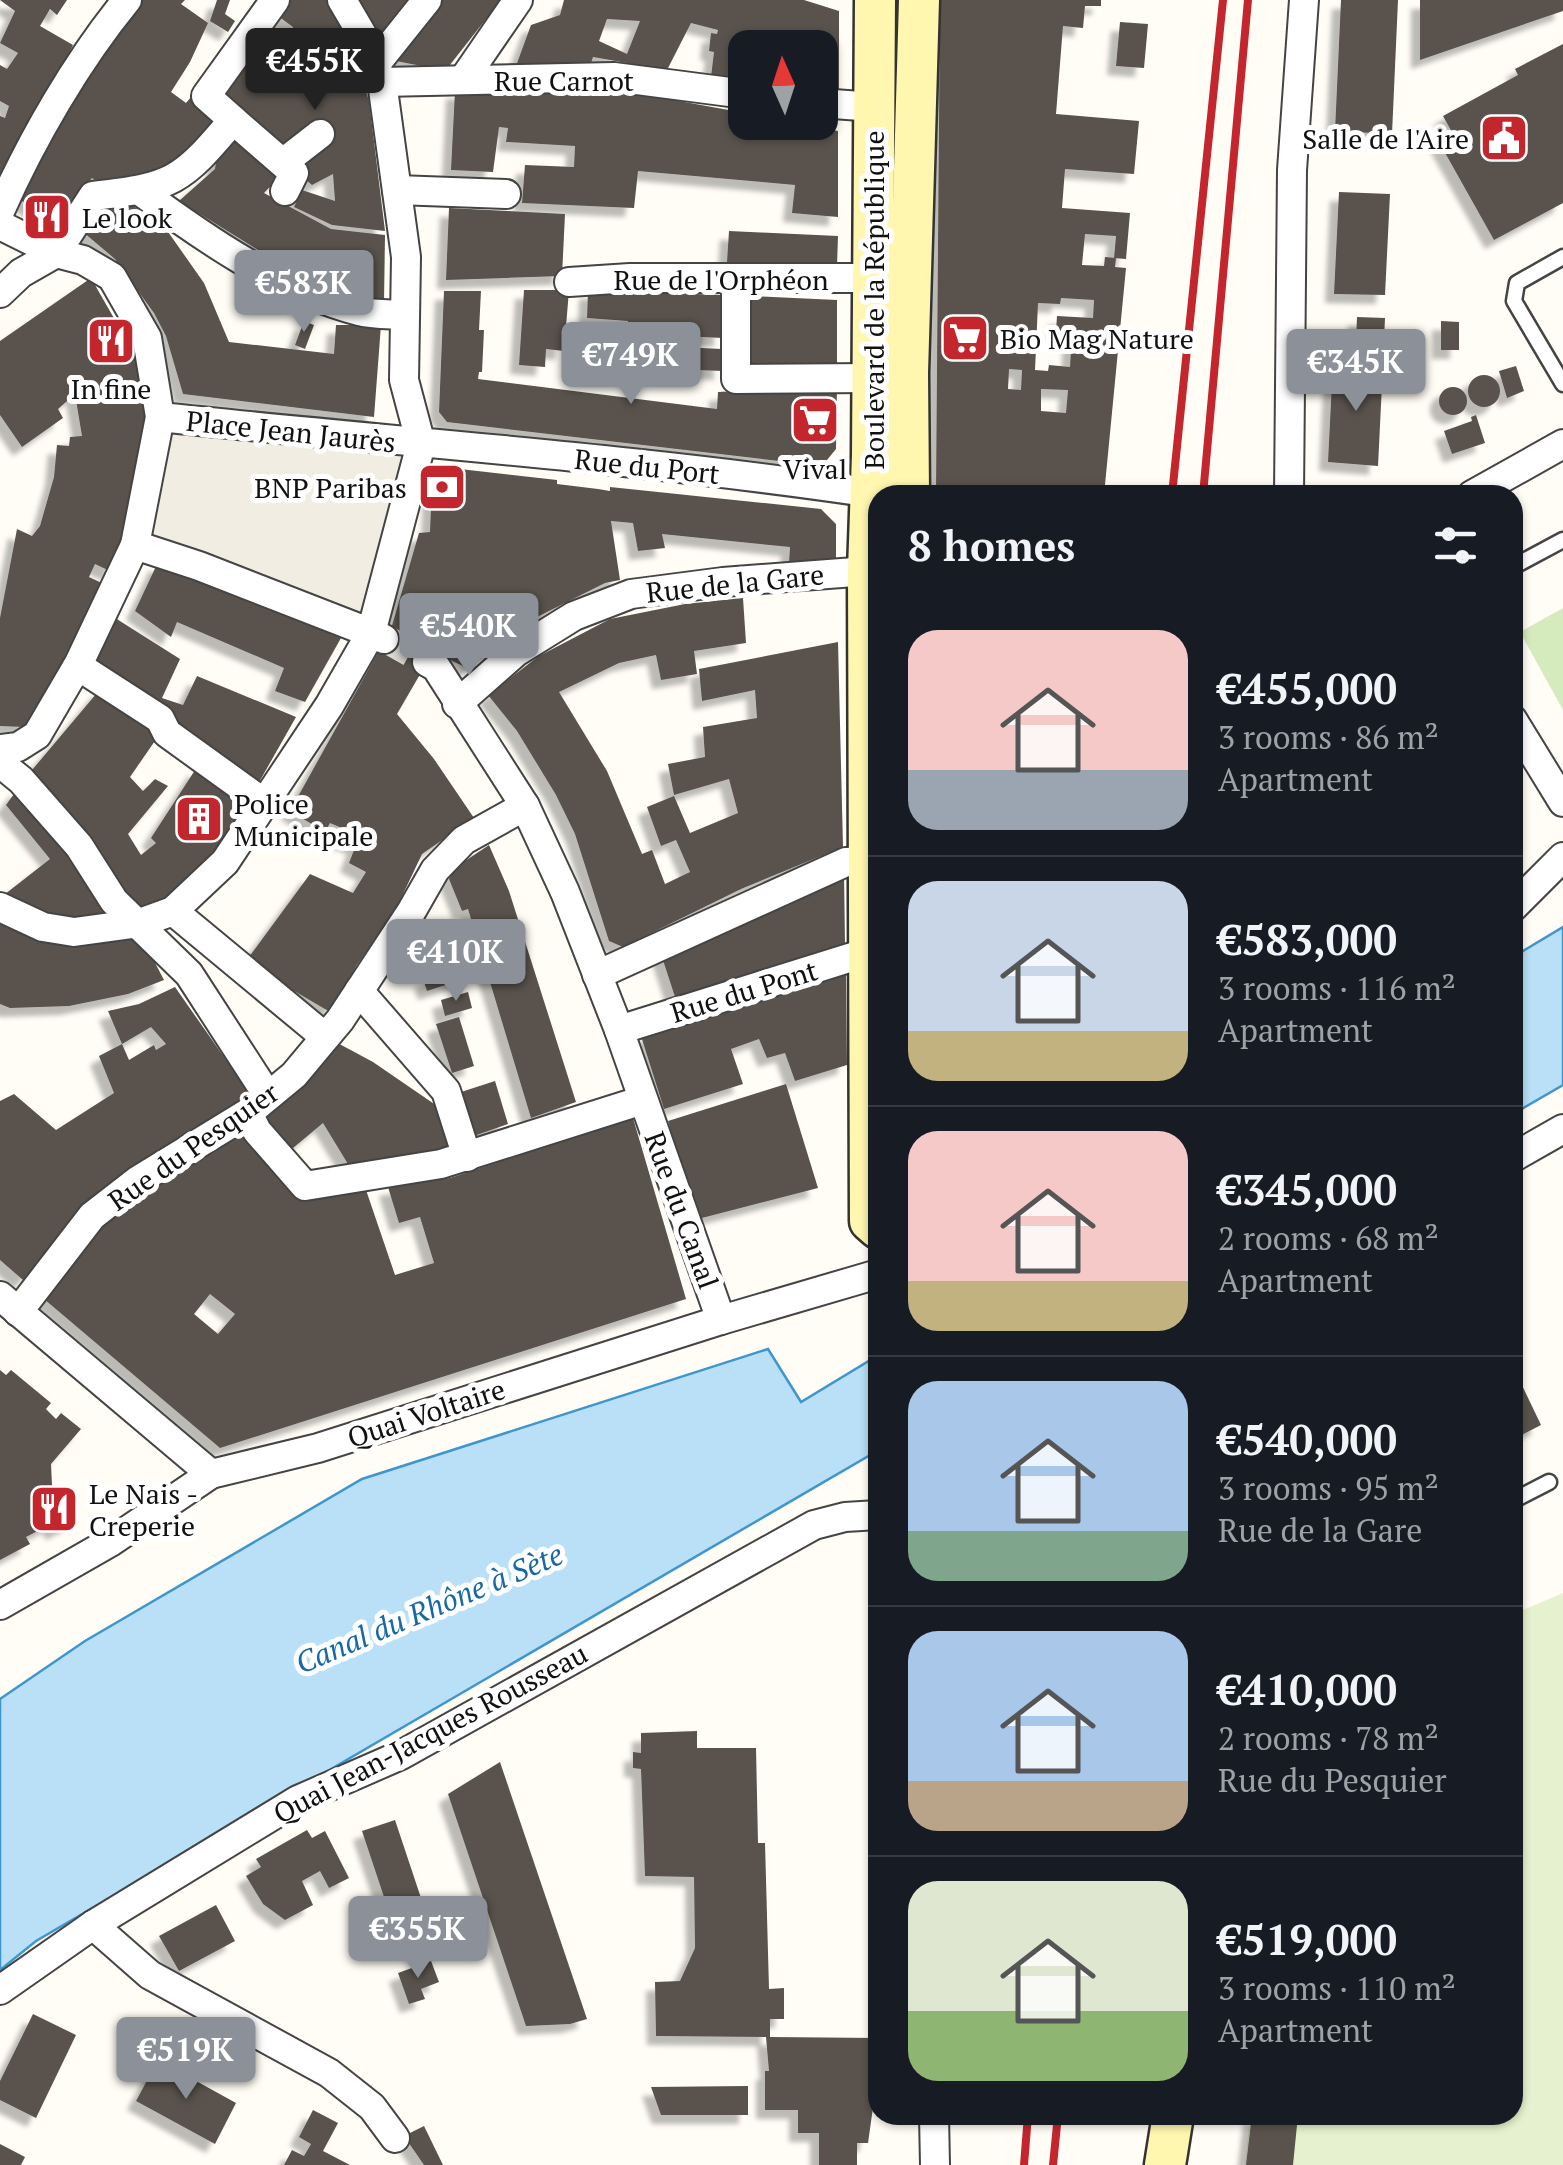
<!DOCTYPE html>
<html lang="en">
<head>
<meta charset="utf-8">
<style>
	:root { --surface:#171b24; --page:#242831; --text:#f1f3f6; --muted:#9ea1a6; --line:#363941; --accent:#8c9099 }
	body { margin:0; font-family:"PT Serif",serif; background:var(--page); color:var(--text); height:100vh; display:flex; flex-direction:column; font-size:38px; white-space:nowrap }
	* { box-sizing:border-box; margin:0 }
	p { font-size:32px; color:var(--muted) }
	.icon { flex:none; width:55px; height:55px; fill:none; stroke:currentColor; stroke-width:2; stroke-linecap:round; stroke-linejoin:round }
	.map { position:relative; flex:1; overflow:hidden }
	.panel { position:absolute; left:868px; top:485px; width:655px; height:1640px; display:flex; flex-direction:column; background:var(--surface); border-radius:30px; box-shadow:0 2px 8px #0004 }
	.panel>* { flex:none }
	.needle { width:65px; rotate:357deg }
	.controls { position:absolute; left:728px; top:30px; display:grid; gap:20px }
	.controls a { display:grid; place-items:center; width:110px; height:110px; border-radius:20px; background:var(--surface); box-shadow:0 2px 8px #0004; font-size:50px }
	.price { position:absolute; translate:-50% -85px; padding:0 22px; border-radius:10px; background:var(--accent); color:#fff; font-size:32px; line-height:65px; filter:drop-shadow(0 2px 5px #0008) }
	.price::after { content:''; position:absolute; left:50%; top:60px; width:30px; height:22px; margin-left:-15px; background:inherit; clip-path:polygon(0 0,100% 0,50% 100%) }
	.price.on { background:#222; color:#fff }
	ul { padding:0; list-style:none }
	li { display:flex; align-items:center; gap:30px; height:250px; padding:0 40px }
	li+li { border-top:2px solid var(--line) }
	li span { display:grid; place-items:center; flex:none; width:280px; height:200px; border-radius:30px; color:#555 }
	li>.icon { margin-inline-start:auto }
	span .icon { width:120px; height:120px; fill:#fffc; stroke-width:1 }
	li b { font-size:42px }
	h2 { display:flex; justify-content:space-between; align-items:center; height:120px; padding:0 40px; font-size:42px }
	.map>svg:first-child { display:block }
	.green { fill:#d5ebbd }
	.pitch { fill:#e6f2cf }
	.plaza { fill:#f1ede2 }
	.water { fill:#b9e0f7; stroke:#3f96cf; stroke-width:2.5 }
	.building { fill:#5a524d; fill-rule:evenodd; filter:url(#shadow) }
	.lines { fill:none; stroke-linecap:round; stroke-linejoin:round }
	.minor-tunnel { stroke:#dbdad3; stroke-width:28; stroke-dasharray:28 14; stroke-linecap:butt }
	.service-casing { stroke:#444; stroke-width:19 }
	.minor-casing { stroke:#444; stroke-width:32 }
	.secondary-casing { stroke:#333; stroke-width:45 }
	.service { stroke:#fff; stroke-width:14 }
	.minor { stroke:#fff; stroke-width:28 }
	.secondary { stroke:#fff6b0; stroke-width:40 }
	.rail { stroke:#c4262e; stroke-width:8 }
	.labels { text-anchor:middle; dominant-baseline:central; stroke-width:10; stroke-linejoin:round; paint-order:stroke }
	.street-label { font-size:28px; fill:#111; stroke:#fff }
	.poi-label { font-size:28px; fill:#111; stroke:#fff; text-anchor:start }
	.water-label { font-size:30px; font-style:italic; fill:#1768a6; stroke:#fff }
</style>
</head>
<body>
<div class="map">
<svg width="1563" height="2165" viewBox="0 0 1563 2165">
	<defs>
		<filter id="shadow"><feDropShadow dx="-9" dy="9" stdDeviation="2.5" flood-color="#0004"/></filter>
	</defs>
	<rect width="100%" height="100%" fill="#fffdf5"/>
	<polygon class="green" points="1563,608 1563,710 1520,632"/>
	<polygon class="pitch" points="1563,1593 1563,2165 1245,2165 1250,2115 1512,2115 1513,1614"/>
	<polygon class="plaza" points="160,417 421,444 371,633 135,545"/>
	<g class="water">
		<polygon points="1563,927 1563,1085 1513,1114 1513,957"/>
		<polygon points="768,1349 801,1402 877,1356 877,1451 36,1941 0,1970 0,1699 85,1641 362,1479"/>
	</g>
	<g class="building">
		<polygon points="0,0 67,0 57,15 50,9 40,26 73,45 0,194 0,116 5,118 9,106 0,101 0,65 7,69 18,53 0,43 15,11"/>
		<polygon points="143,0 185,0 181,4 208,23 190,62 171,92 186,103 191,97 218,119 177,165 101,185 92,178 55,222 14,196 45,135"/>
		<polygon points="217,0 230,0 225,14 235,21 228,32 210,21"/>
		<polygon points="284,0 333,0 347,28 337,39 354,53 369,101 385,231 332,225 294,207 302,190 335,201 333,174 312,185 305,179 308,178 301,158 283,155 222,103 227,79 244,55 264,69 292,31 293,27 274,13"/>
		<polygon points="353,0 419,0 379,46"/>
		<polygon points="440,0 501,0 449,66 437,69 396,61 394,60"/>
		<path d="M564,0H804L839,11V90L820,88V48H745V81L711,77L714,52L709,51L711,33L717,34L718,30L691,23L667,70L593,57L589,69L516,66L531,25L560,15ZM607,19L640,21L627,54L599,41Z"/>
		<path d="M940,0H1101V6H1085L1083,28L1063,26L1056,114L1139,121L1134,174L1065,169L1062,208L1130,213L1126,259L1114,258L1116,236L1085,234L1082,265L1104,266L1105,257L1116,258L1115,267L1126,268L1104,495H989L936,491ZM1061,298L1094,300L1093,318L1057,316L1056,331L1072,333L1070,367L1049,365L1048,371L1035,370L1038,303L1060,304ZM1009,369L1022,370L1021,390L1008,389ZM1041,389L1068,390L1066,413L1041,411Z"/>
		<polygon points="1341,0 1398,0 1392,134 1335,131"/>
		<polygon points="1420,0 1563,0 1563,11 1420,60"/>
		<polygon points="1120,22 1148,24 1144,68 1116,66"/>
		<polygon points="1563,44 1563,203 1494,240 1439,142 1453,134 1443,116 1518,75 1515,69"/>
		<polygon points="455,90 646,95 745,113 745,122 794,122 838,131 838,217 792,213 795,185 638,171 634,208 522,203 525,165 574,167 575,146 506,142 508,128 499,127 493,172 451,170"/>
		<polygon points="238,133 283,173 264,193 331,229 385,235 384,302 332,288 271,258 179,201 215,169 217,154"/>
		<polygon points="1339,192 1390,194 1385,295 1334,294"/>
		<polygon points="132,205 166,229 204,283 229,342 334,354 336,325 381,325 374,417 183,394 166,336 154,313 115,259 83,232 98,213"/>
		<polygon points="449,208 565,214 562,276 446,280"/>
		<polygon points="729,231 838,236 837,266 727,262"/>
		<polygon points="91,278 135,355 147,413 131,522 112,572 95,564 89,577 106,585 62,678 24,727 0,726 0,618 17,529 32,536 40,526 54,477 57,445 69,446 70,437 82,436 75,394 58,409 63,418 22,447 0,415 0,341"/>
		<polygon points="524,290 569,290 564,351 546,349 545,367 519,365"/>
		<polygon points="588,290 723,295 723,338 681,336 681,347 722,349 723,371 670,369 670,359 624,356 628,321 587,318"/>
		<polygon points="444,291 481,291 479,330 484,330 482,372 479,372 478,379 717,409 718,392 837,386 836,449 822,466 447,422 439,412"/>
		<polygon points="751,296 837,300 837,364 750,368"/>
		<polygon points="1357,317 1385,318 1384,341 1356,340"/>
		<polygon points="304,321 314,325 305,349 295,345"/>
		<polygon points="1441,321 1459,322 1459,350 1441,350"/>
		<polygon points="1333,362 1383,364 1378,466 1328,462"/>
		<polygon points="1516,366 1524,391 1507,398 1499,371"/>
		<circle cx="1484" cy="391" r="16"/>
		<circle cx="1453" cy="401" r="14"/>
		<polygon points="1476,415 1485,443 1452,454 1444,431 1472,421 1471,417"/>
		<polygon points="451,468 557,480 557,484 598,489 610,491 610,487 821,509 836,524 836,563 789,563 790,547 662,534 665,548 638,551 633,523 611,521 620,580 605,583 513,629 499,627 498,638 501,642 467,668 433,652 397,714 434,759 474,818 422,854 395,911 357,965 330,1012 284,985 249,957 310,874 353,893 366,872 349,863 356,845 340,839 344,829 330,823 325,832 290,811 391,629 419,533 430,532 432,483"/>
		<polygon points="158,562 341,638 305,702 275,691 284,668 177,622 171,637 135,611"/>
		<polygon points="743,598 746,643 694,651 697,674 661,680 656,655 619,663 559,692 607,771 642,854 652,850 665,884 690,872 676,840 661,846 647,807 674,796 690,833 738,813 729,779 674,795 668,764 705,757 703,727 757,718 755,690 702,701 699,669 838,642 843,847 741,889 623,947 609,941 575,834 556,795 517,731 488,695 539,656 610,619 685,604"/>
		<polygon points="112,616 180,659 162,698 183,705 197,676 296,717 258,784 85,664"/>
		<polygon points="102,687 159,735 130,777 143,791 155,779 168,786 128,834 141,855 156,843 151,838 197,767 247,801 197,879 142,916 27,776"/>
		<polygon points="19,787 103,901 104,921 50,921 0,898 50,859 6,805"/>
		<polygon points="489,845 509,891 576,1102 531,1118 468,909 462,911 449,879 456,867"/>
		<polygon points="844,872 845,944 676,1000 659,948"/>
		<polygon points="0,916 138,930 164,980 128,994 69,1006 10,1008 0,1004"/>
		<polygon points="457,968 461,980 427,991 423,979"/>
		<polygon points="846,969 847,1065 795,1081 785,1053 767,1058 759,1039 731,1049 743,1084 664,1109 641,1036"/>
		<polygon points="175,987 252,1097 98,1194 78,1213 23,1280 0,1260 0,1101 14,1094 56,1130 114,1093 99,1056 122,1044 129,1060 154,1045 156,1050 166,1044 151,1027 122,1044 108,1011 139,1004"/>
		<polygon points="468,992 472,1008 445,1016 441,1000"/>
		<polygon points="459,1017 474,1066 452,1073 436,1024"/>
		<polygon points="332,1040 373,1062 443,1110 451,1156 351,1169 323,1123 287,1153 258,1117"/>
		<polygon points="495,1081 508,1124 471,1137 458,1093"/>
		<polygon points="786,1084 818,1188 698,1219 668,1121"/>
		<path d="M633,1118L686,1299L220,1448L44,1299L90,1234L165,1177L244,1130L296,1197L343,1187L345,1193L366,1190L395,1275L434,1263L420,1217L399,1223L388,1187L450,1178ZM210,1294L235,1314L218,1334L194,1314Z"/>
		<polygon points="0,1370 6,1375 11,1370 51,1403 46,1409 56,1419 61,1413 81,1429 51,1464 52,1485 72,1522 55,1531 51,1524 26,1537 30,1544 0,1560"/>
		<polygon points="1519,1379 1541,1425 1514,1439 1512,1383"/>
		<polygon points="697,1731 697,1748 756,1748 758,1843 765,1843 769,1989 784,1988 784,2019 770,2019 770,2037 878,2038 878,2072 868,2143 857,2143 857,2165 819,2165 819,2133 798,2133 798,2110 765,2110 765,2071 769,2071 766,2037 656,2036 655,1982 680,1981 695,1948 694,1877 645,1876 641,1769 633,1768 633,1752 641,1753 641,1733"/>
		<polygon points="500,1762 587,2019 570,2024 526,2026 448,1794"/>
		<polygon points="395,1820 425,1910 392,1921 362,1831"/>
		<polygon points="307,1830 312,1838 325,1831 349,1878 329,1888 320,1871 302,1881 313,1905 285,1920 263,1904 246,1876 261,1867 256,1859"/>
		<polygon points="216,1905 235,1941 179,1971 159,1936"/>
		<polygon points="431,1961 439,1982 421,1989 425,1999 409,2004 398,1973"/>
		<polygon points="33,2014 76,2035 36,2118 0,2100 0,2081"/>
		<polygon points="158,2060 236,2103 215,2144 136,2101"/>
		<polygon points="748,2086 748,2115 661,2115 651,2087"/>
		<polygon points="313,2110 338,2123 323,2151 350,2165 284,2165 292,2150 304,2156 311,2144 299,2137"/>
		<polygon points="1252,2115 1298,2115 1293,2165 1246,2165"/>
		<polygon points="424,2126 443,2165 424,2165 404,2136"/>
		<polygon points="0,2144 25,2157 21,2165 0,2165"/>
	</g>
	<g class="lines">
		<polyline class="minor-tunnel" points="386,639 427,662"/>
		<g class="service-casing">
			<g id="service">
				<polyline points="1563,257 1517,283 1514,301 1563,384"/>
				<polyline points="1520,563 1563,540"/>
				<polyline points="1512,1501 1549,1482"/>
			</g>
		</g>
		<g class="minor-casing">
			<g id="minor">
				<path d="M342,0L366,41L382,82L406,257L404,380L421,444L371,633L199,566L135,545L160,417C397,442 636,458 872,493"/>
				<polyline points="375,65 427,0"/>
				<polyline points="463,80 518,0"/>
				<polyline points="382,82 614,77 745,94"/>
				<polyline points="820,103 874,107"/>
				<polyline points="233,120 294,173 285,191"/>
				<polyline points="284,162 320,134"/>
				<polyline points="397,190 506,194"/>
				<path d="M140,191C207,240 277,289 359,311C373,315 390,314 405,315"/>
				<path d="M0,211C32,139 77,61 127,0"/>
				<polyline points="0,225 56,253 21,273 0,293"/>
				<polyline points="736,280 736,379 873,378"/>
				<polyline points="569,282 630,278 874,278"/>
				<path d="M160,417L147,338L112,277L83,260L56,253L93,196C173,187 181,182 233,120L206,96L275,0"/>
				<polyline points="1289,495 1292,170 1304,0"/>
				<polyline points="1472,495 1563,444"/>
				<polyline points="427,662 436,667 525,806 565,892 619,1030 721,1320"/>
				<polyline points="78,666 160,719 167,733 264,803"/>
				<polyline points="457,704 516,652 574,616 631,594 723,582 868,571"/>
				<polyline points="1512,719 1563,802"/>
				<polyline points="0,749 18,747 37,735 79,663 135,545"/>
				<polyline points="0,763 21,780 79,846 114,901 189,974 268,1096"/>
				<polyline points="0,907 43,927 74,932 140,923 173,911 225,862 329,706 371,633 384,639"/>
				<polyline points="1512,908 1563,857"/>
				<polyline points="173,911 325,1037"/>
				<polyline points="597,975 846,862 867,861"/>
				<polyline points="359,991 446,1091 467,1157"/>
				<polyline points="619,1030 868,952"/>
				<polyline points="248,1113 257,1131 305,1186 441,1164 643,1100"/>
				<polyline points="1512,1158 1563,1129"/>
				<polyline points="0,1296 211,1474"/>
				<polyline points="18,1312 92,1216 137,1181 248,1113 294,1075 340,1020 411,912 435,870 464,840 525,806"/>
				<polyline points="0,1605 112,1541 211,1474 318,1448 721,1320 878,1274"/>
				<polyline points="93,1925 150,1975 329,2073 372,2107 395,2138"/>
				<polyline points="0,1990 93,1925 298,1800 401,1755 814,1525 845,1517 878,1515"/>
				<polyline points="934,2115 935,2165"/>
			</g>
		</g>
		<g class="secondary-casing">
			<g id="secondary">
				<polyline points="875,0 872,455 868,571 870,1221 878,1228"/>
				<polyline points="909,495 908,373 919,0"/>
				<polyline points="1165,2165 1173,2115"/>
			</g>
		</g>
		<use href="#service" class="service"/>
		<use href="#minor" class="minor"/>
		<use href="#secondary" class="secondary"/>
		<g class="rail">
			<polyline points="1172,495 1223,0"/>
			<polyline points="1203,495 1248,0"/>
			<polyline points="1024,2165 1028,2115"/>
			<polyline points="1053,2165 1058,2115"/>
		</g>
	</g>
	<defs>
		<g id="civic-square" transform="scale(2.5)"><rect x="-9" y="-9" width="18" height="18" rx="4" fill="#c4262e" stroke="#fff"/><path d="M-.6-6.5H3V-4.5H.6V-3L4-1V1h2V6H-6V1h2V-1L-.6-3ZM-1.2 2.5V6h2.4V2.5Z" fill="#fff"/></g>
		<g id="restaurant-square" transform="scale(2.5)"><rect x="-9" y="-9" width="18" height="18" rx="4" fill="#c4262e" stroke="#fff"/><path d="M-5-6h1v4h1v-4h1v4h1v-4h1v5L-1.5 .5V6h-2V.5L-5-1ZM5-6V6H3V1.5H1.5Q1.5-4 5-6Z" fill="#fff"/></g>
		<g id="supermarket-square" transform="scale(2.5)"><rect x="-9" y="-9" width="18" height="18" rx="4" fill="#c4262e" stroke="#fff"/><path d="M-6-5.5h2.5l.6 2H6L4.5 2H-2.5L-4.4-4H-6ZM-1.5 3.2a1.3 1.3 0 1 0 .1 0ZM3 3.2a1.3 1.3 0 1 0 .1 0Z" fill="#fff"/></g>
		<g id="bank-square" transform="scale(2.5)"><rect x="-9" y="-9" width="18" height="18" rx="4" fill="#c4262e" stroke="#fff"/><path d="M-6-4H6V4H-6ZM0-2.3a2.3 2.3 0 1 0 0 4.6a2.3 2.3 0 1 0 0-4.6Z" fill="#fff"/></g>
		<g id="building-square" transform="scale(2.5)"><rect x="-9" y="-9" width="18" height="18" rx="4" fill="#c4262e" stroke="#fff"/><path d="M-4-6H4V6H1V3H-1V6H-4ZM-2.5-4.3h1.7v1.8h-1.7ZM.8-4.3h1.7v1.8H.8ZM-2.5-1h1.7V.8h-1.7ZM.8-1h1.7V.8H.8Z" fill="#fff"/></g>
	</defs>
	<g fill-rule="evenodd">
		<use href="#civic-square" x="1504" y="138"/>
		<use href="#restaurant-square" x="47" y="217"/>
		<use href="#supermarket-square" x="965" y="338"/>
		<use href="#restaurant-square" x="111" y="341"/>
		<use href="#supermarket-square" x="815" y="420"/>
		<use href="#bank-square" x="442" y="487"/>
		<use href="#building-square" x="199" y="819"/>
		<use href="#restaurant-square" x="54" y="1509"/>
	</g>
	<g class="labels">
		<g class="street-label">
			<text x="564" y="80">Rue Carnot</text>
			<text x="721" y="279">Rue de l'Orphéon</text>
			<text transform="translate(873 300) rotate(-90)">Boulevard de la République</text>
			<text transform="translate(291 431) rotate(6)">Place Jean Jaurès</text>
			<text transform="translate(647 466) rotate(6)">Rue du Port</text>
			<text transform="translate(735 583) rotate(-6)">Rue de la Gare</text>
			<text transform="translate(744 991) rotate(-17)">Rue du Pont</text>
			<text transform="translate(193 1146) rotate(-35)">Rue du Pesquier</text>
			<text transform="translate(682 1210) rotate(70)">Rue du Canal</text>
			<text transform="translate(426 1413) rotate(-18)">Quai Voltaire</text>
			<text transform="translate(430 1733) rotate(-28)">Quai Jean-Jacques Rousseau</text>
		</g>
		<g class="poi-label">
			<text x="1469" y="138" text-anchor="end">Salle de l'Aire</text>
			<text x="82" y="217">Le look</text>
			<text x="1000" y="338">Bio Mag Nature</text>
			<text x="111" y="388" text-anchor="middle">In fine</text>
			<text x="815" y="468" text-anchor="middle">Vival</text>
			<text x="407" y="487" text-anchor="end">BNP Paribas</text>
			<text x="234" y="803">Police<tspan x="234" dy="32">Municipale</tspan></text>
			<text x="89" y="1493">Le Nais -<tspan x="89" dy="32">Creperie</tspan></text>
		</g>
		<g class="water-label">
			<text transform="translate(429 1608) rotate(-23)">Canal du Rhône à Sète</text>
		</g>
	</g>
</svg>
<div class="controls">
<a><svg class="needle" viewBox="-14 -14 28 28"><path d="M0-13l5 13h-10z" fill="#e53935"/><path d="M0 13l5-13h-10z" fill="#9ea1a6"/></svg></a>
</div>
<b class="price on" style="left:315px;top:113px">€455K</b>
<b class="price" style="left:304px;top:335px">€583K</b>
<b class="price" style="left:631px;top:407px">€749K</b>
<b class="price" style="left:1356px;top:414px">€345K</b>
<b class="price" style="left:469px;top:678px">€540K</b>
<b class="price" style="left:456px;top:1004px">€410K</b>
<b class="price" style="left:418px;top:1981px">€355K</b>
<b class="price" style="left:186px;top:2102px">€519K</b>
<section class="panel">
<h2>8 homes<svg class="icon" aria-label="filters" viewBox="0 0 24 24"><path d="M4 7h16M4 17h16"/><circle cx="9" cy="7" r="2"/><circle cx="15" cy="17" r="2"/></svg></h2>
<ul>
<li><span style="background:linear-gradient(#f6c9c9 70%,#9aa5b1 0)"><svg class="icon" aria-label="home" viewBox="0 0 24 24"><path d="M3 11l9-7 9 7M6 9v11h12V9"/></svg></span><div><b>€455,000</b><p>3 rooms · 86 m²</p><p>Apartment</p></div></li>
<li><span style="background:linear-gradient(#c9d6e8 75%,#c2b280 0)"><svg class="icon" aria-label="home" viewBox="0 0 24 24"><path d="M3 11l9-7 9 7M6 9v11h12V9"/></svg></span><div><b>€583,000</b><p>3 rooms · 116 m²</p><p>Apartment</p></div></li>
<li><span style="background:linear-gradient(#f6c9c9 75%,#c2b280 0)"><svg class="icon" aria-label="home" viewBox="0 0 24 24"><path d="M3 11l9-7 9 7M6 9v11h12V9"/></svg></span><div><b>€345,000</b><p>2 rooms · 68 m²</p><p>Apartment</p></div></li>
<li><span style="background:linear-gradient(#a9c7e8 75%,#7fa58c 0)"><svg class="icon" aria-label="home" viewBox="0 0 24 24"><path d="M3 11l9-7 9 7M6 9v11h12V9"/></svg></span><div><b>€540,000</b><p>3 rooms · 95 m²</p><p>Rue de la Gare</p></div></li>
<li><span style="background:linear-gradient(#a9c7e8 75%,#b9a48a 0)"><svg class="icon" aria-label="home" viewBox="0 0 24 24"><path d="M3 11l9-7 9 7M6 9v11h12V9"/></svg></span><div><b>€410,000</b><p>2 rooms · 78 m²</p><p>Rue du Pesquier</p></div></li>
<li><span style="background:linear-gradient(#dfe7d0 65%,#8fb573 0)"><svg class="icon" aria-label="home" viewBox="0 0 24 24"><path d="M3 11l9-7 9 7M6 9v11h12V9"/></svg></span><div><b>€519,000</b><p>3 rooms · 110 m²</p><p>Apartment</p></div></li>
</ul>
</section>
</div>
</body>
</html>
